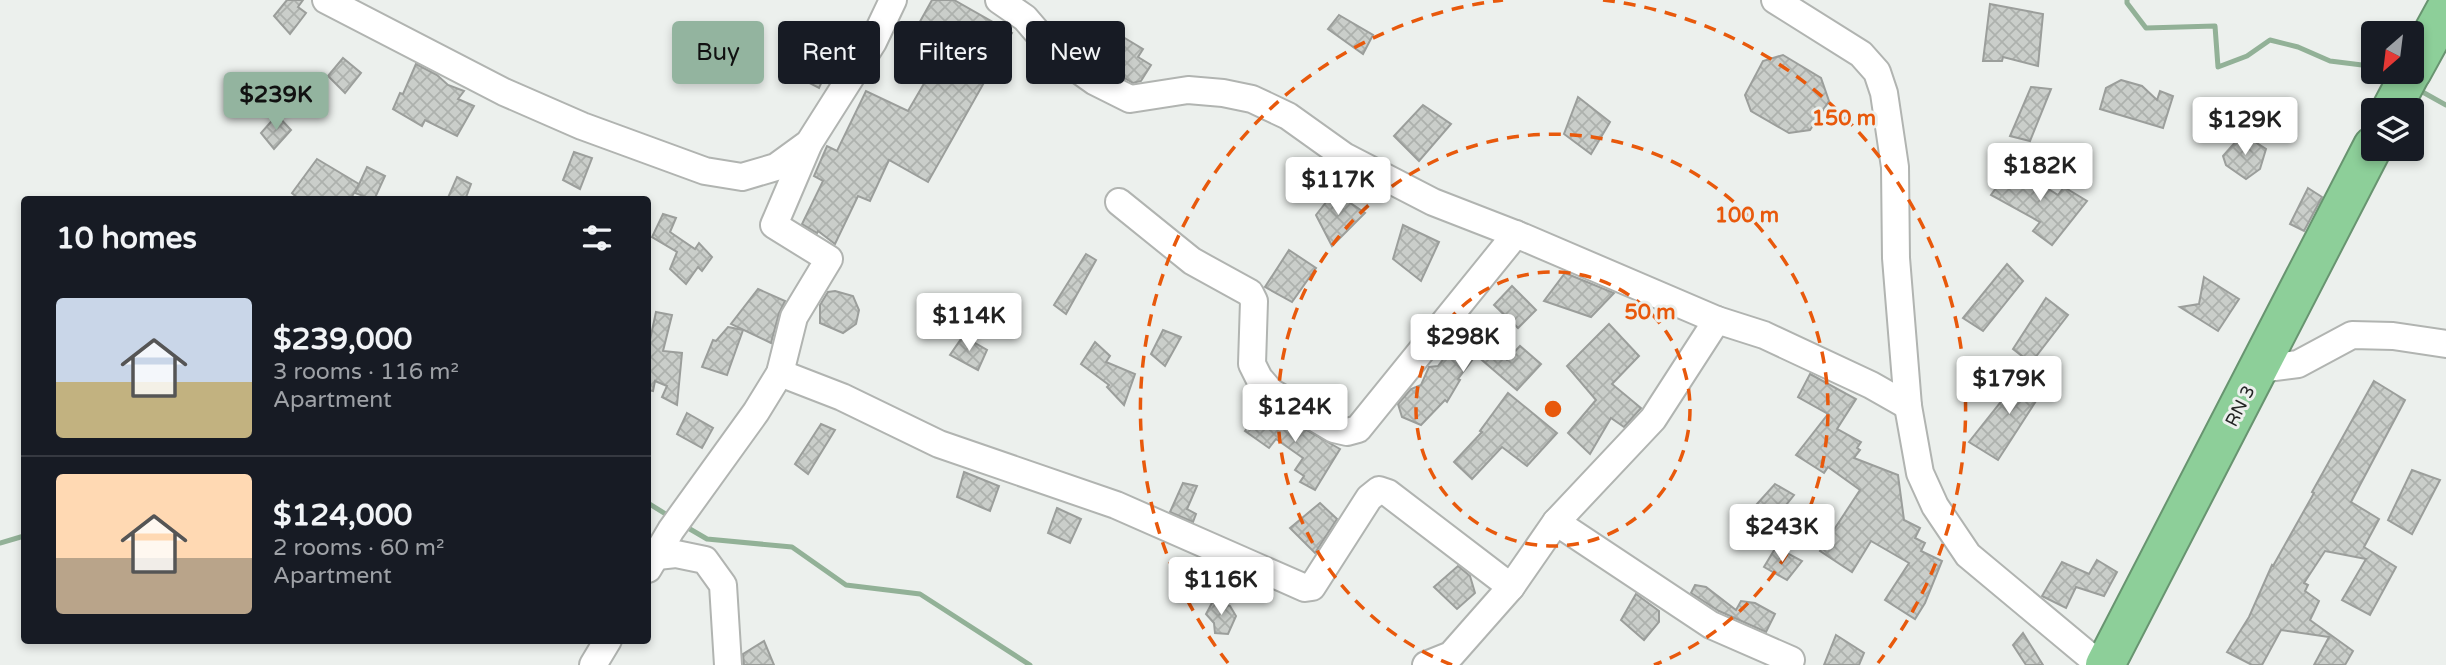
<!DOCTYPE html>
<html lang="en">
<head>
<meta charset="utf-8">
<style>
	:root { --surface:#171b24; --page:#20242c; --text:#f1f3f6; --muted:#9ea1a6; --line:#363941; --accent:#93b49f }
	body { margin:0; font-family:"Varela Round",sans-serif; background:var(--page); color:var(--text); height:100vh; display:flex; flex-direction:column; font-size:26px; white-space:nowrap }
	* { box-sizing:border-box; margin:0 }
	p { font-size:23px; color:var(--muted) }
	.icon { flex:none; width:38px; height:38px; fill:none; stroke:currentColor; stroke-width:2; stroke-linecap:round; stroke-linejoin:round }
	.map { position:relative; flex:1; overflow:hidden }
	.sheet { position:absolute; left:21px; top:196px; width:630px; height:448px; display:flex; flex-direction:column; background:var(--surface); border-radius:7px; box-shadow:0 4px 10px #0003 }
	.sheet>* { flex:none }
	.guide { position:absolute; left:672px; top:21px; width:665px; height:63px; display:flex; gap:14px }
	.needle { width:46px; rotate:208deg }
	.controls { position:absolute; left:2361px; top:21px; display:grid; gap:14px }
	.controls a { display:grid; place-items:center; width:63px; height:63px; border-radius:7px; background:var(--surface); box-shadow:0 4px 10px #0003; font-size:35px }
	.price { position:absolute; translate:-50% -60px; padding:0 16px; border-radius:7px; background:#fff; color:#222; font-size:23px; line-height:46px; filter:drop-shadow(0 2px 4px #0008) }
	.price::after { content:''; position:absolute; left:50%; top:42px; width:21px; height:16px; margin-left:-10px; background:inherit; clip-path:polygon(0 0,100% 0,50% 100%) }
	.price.active { background:var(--accent); color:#111 }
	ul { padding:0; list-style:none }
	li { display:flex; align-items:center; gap:21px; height:175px; padding:0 35px }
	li+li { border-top:2px solid var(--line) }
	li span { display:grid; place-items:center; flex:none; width:196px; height:140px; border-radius:7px; color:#555 }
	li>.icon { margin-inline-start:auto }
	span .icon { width:84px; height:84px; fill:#fffc; stroke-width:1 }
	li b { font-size:30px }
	h2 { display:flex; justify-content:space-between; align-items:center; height:84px; padding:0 35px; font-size:30px }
	.pill { padding:0 24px; border-radius:7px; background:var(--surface); box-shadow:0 4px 10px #0003; font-size:24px; line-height:63px }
	.pill.active { background:var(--accent); color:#111 }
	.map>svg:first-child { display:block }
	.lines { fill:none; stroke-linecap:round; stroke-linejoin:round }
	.stream { stroke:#92b197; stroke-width:5 }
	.building { fill:url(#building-cross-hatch); stroke:#9b9e9b; stroke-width:2 }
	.minor-casing { stroke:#b1b4b1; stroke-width:30 }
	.highway-casing { stroke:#689470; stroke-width:42 }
	.minor { stroke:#fff; stroke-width:26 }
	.highway { stroke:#8dcf99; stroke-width:38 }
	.ring { fill:none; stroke:#e8590c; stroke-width:3.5; stroke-dasharray:12 9 }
	.labels { text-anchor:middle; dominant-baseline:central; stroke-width:6; stroke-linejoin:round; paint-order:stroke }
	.street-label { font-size:18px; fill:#232524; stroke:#ecf0ed }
	.centre { fill:#e8590c; stroke:#ecf0ed; stroke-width:3.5 }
	.ring-label { font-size:21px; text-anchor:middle; font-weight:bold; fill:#e8590c; stroke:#ecf0ed; stroke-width:6; stroke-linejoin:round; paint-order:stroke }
</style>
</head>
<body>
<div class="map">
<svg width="2446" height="665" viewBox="0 0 2446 665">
	<defs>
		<pattern id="building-cross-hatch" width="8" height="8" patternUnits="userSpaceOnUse" patternTransform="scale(1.75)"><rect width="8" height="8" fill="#caceca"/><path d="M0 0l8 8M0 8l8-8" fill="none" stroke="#adb1ad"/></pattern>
	</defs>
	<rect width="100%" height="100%" fill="#ecf0ed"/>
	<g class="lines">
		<g class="stream">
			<polyline points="2127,0 2127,3 2146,28 2215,26 2218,67 2247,56 2270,40 2298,47 2330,61 2362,65 2373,70"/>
			<polyline points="2378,72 2391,77"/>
			<polyline points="2419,90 2446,105"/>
			<polyline points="648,503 672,518"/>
			<polyline points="683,525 707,539 792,547 846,585 920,594 1030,665"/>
			<polyline points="0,543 24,536"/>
		</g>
	</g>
	<g class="building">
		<polygon points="287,0 303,0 298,7 306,13 290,34 274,16"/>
		<polygon points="932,0 954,0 1012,33 928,182 889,160 870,201 858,196 835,244 818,231 817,233 802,224 823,181 814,176 827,146 837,151 866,91 908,111 943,51 913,34"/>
		<polygon points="1990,4 2043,14 2038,66 2003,57 2002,61 1983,61"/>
		<polygon points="1339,15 1373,35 1363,54 1328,29"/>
		<polygon points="813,32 839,45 819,88 792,74"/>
		<polygon points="1123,37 1143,49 1138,57 1151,65 1141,81 1133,83 1105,67"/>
		<polygon points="1783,55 1821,78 1829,101 1810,130 1789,133 1751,111 1745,95 1763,61"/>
		<polygon points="343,58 361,73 345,93 328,76"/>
		<polygon points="416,64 437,75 448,85 464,91 458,99 474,106 457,136 425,120 422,126 393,109 400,93 403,94"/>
		<polygon points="2121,80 2142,86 2157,100 2160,91 2173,96 2163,128 2100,109 2106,88"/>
		<polygon points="2031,87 2051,89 2030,141 2010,136"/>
		<polygon points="1578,97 1610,122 1591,154 1564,134"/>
		<polygon points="1423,105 1451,124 1419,161 1394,136"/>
		<polygon points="277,115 291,130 274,149 261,133"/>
		<polygon points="2238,139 2252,140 2266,149 2260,169 2246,179 2226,165 2223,156"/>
		<polygon points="574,152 592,158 580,189 563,180"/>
		<polygon points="317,159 359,184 350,200 300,200 292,193"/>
		<polygon points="2012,166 2058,195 2064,187 2087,201 2052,245 2033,231 2040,222 1991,195"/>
		<polygon points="367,167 385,176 374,200 355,193"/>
		<polygon points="457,177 471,184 465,200 447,200"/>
		<polygon points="2308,188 2322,197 2304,231 2290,224"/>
		<polygon points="1334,192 1365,213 1332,246 1316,215"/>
		<polygon points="663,214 676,218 670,232 695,249 699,243 712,257 702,271 698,267 686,284 670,269 677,252 652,237"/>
		<polygon points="1403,225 1439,242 1421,281 1393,259"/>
		<polygon points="1289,250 1316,268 1292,302 1265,287"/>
		<polygon points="1086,254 1096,260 1066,314 1054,305"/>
		<polygon points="2007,264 2023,281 1983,331 1963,318"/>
		<polygon points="1565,273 1587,282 1614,293 1591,317 1544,301"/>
		<polygon points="2204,277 2239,299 2218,331 2180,307 2199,304"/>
		<polygon points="1512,286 1536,310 1518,328 1494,305"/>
		<polygon points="758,289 785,301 779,313 771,343 731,324"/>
		<polygon points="835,291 853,296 859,310 856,324 843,333 820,323 820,305 828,292"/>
		<polygon points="2046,298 2068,315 2031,363 2013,349"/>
		<polygon points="656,312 672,315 663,351 682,353 677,405 662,397 667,386 655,381 653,391 648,390 648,349"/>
		<polygon points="1463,324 1507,360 1520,346 1541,364 1517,390 1476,355 1458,379 1460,380 1447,402 1445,400 1421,425 1402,417 1398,404 1411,389 1421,385 1429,367 1438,366 1458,340 1454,337"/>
		<polygon points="1609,324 1639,356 1612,384 1641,408 1624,427 1611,418 1590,454 1568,433 1596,400 1567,366"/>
		<polygon points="728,327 743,330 727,375 702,367 713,340 716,341"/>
		<polygon points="1163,330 1181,337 1165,366 1151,354"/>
		<polygon points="963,336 987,350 978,370 950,355"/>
		<polygon points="1095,342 1110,356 1106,362 1135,374 1124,405 1107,387 1109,385 1081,364"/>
		<polygon points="2026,370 2047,384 1998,460 1969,442"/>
		<polygon points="1810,374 1856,399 1837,429 1861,442 1857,448 1860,450 1854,458 1898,475 1904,520 1920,528 1915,538 1925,543 1921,551 1942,561 1925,603 1915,619 1885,600 1909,563 1871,541 1852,572 1820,551 1860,490 1828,467 1824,473 1796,455 1828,414 1798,397"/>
		<polygon points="2374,381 2405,400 2351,502 2379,519 2364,547 2396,567 2370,615 2342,600 2366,559 2325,551 2304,583 2308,585 2305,591 2319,601 2310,620 2353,651 2345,665 2314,665 2329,637 2281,630 2262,665 2252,665 2227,652 2249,617 2272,565 2273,566 2314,493 2312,492"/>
		<polygon points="1508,393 1557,433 1527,466 1502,447 1472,479 1454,462 1482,432 1480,431"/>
		<polygon points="1268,408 1340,449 1315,490 1300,482 1304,476 1295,470 1303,458 1276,439 1269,448 1245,431 1261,409"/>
		<polygon points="687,413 713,428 702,448 677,434"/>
		<polygon points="821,424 835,430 808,474 795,464"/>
		<polygon points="2412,470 2440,480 2412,534 2388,520"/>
		<polygon points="964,472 999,486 990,511 957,497"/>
		<polygon points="1183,483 1197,486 1187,509 1196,514 1193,522 1170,512"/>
		<polygon points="1775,484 1794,495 1774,520 1757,504"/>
		<polygon points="1320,503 1337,519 1315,553 1290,528"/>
		<polygon points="1057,508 1081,519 1070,543 1048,533"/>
		<polygon points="1776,547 1802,561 1787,580 1764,567"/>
		<polygon points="2097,560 2117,572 2104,596 2076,587 2066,608 2042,596 2062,562 2089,574"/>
		<polygon points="1458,566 1470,576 1475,593 1457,609 1434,587"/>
		<polygon points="1695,585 1706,587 1736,610 1741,601 1755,603 1775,614 1766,632 1719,611 1691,593"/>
		<polygon points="1636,594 1659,611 1659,622 1644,640 1621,620"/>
		<polygon points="1214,599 1230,606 1236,616 1228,634 1215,633 1214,623 1206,614"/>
		<polygon points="2023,633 2043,665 2026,665 2013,645"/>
		<polygon points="1836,635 1864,653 1859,665 1824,665"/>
		<polygon points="764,641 774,665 744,665 743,654"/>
	</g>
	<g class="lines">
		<g class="minor-casing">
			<g id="minor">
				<polyline points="326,0 504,92 582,126 705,171 742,177 776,167 809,143 873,42 893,0"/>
				<polyline points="999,0 1025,18 1056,54 1094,81 1130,99 1188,90 1223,93 1252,99 1288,116 1344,156 1433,202 1523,237 1717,320 1764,335 1871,385 1908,406"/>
				<polyline points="1775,0 1861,54 1877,72 1884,93 1895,167 1896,258 1908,406 1920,473 1935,506 1968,555 2100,665"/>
				<polyline points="1119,202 1192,261 1250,293 1254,301 1252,364 1259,378 1271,392 1334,429 1347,432 1358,429 1516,234"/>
				<polyline points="2259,369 2298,364 2352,335 2393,336 2446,344"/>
				<polyline points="780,373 842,397 939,444 1116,505 1305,588 1312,587 1369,498 1379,490 1388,493 1511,587"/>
				<polyline points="1556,522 1711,625 1791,660"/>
				<polyline points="657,556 676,554 705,560 723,585 728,665"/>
				<polyline points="648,569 671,530 756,412 780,373 794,317 829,259 774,225 809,143"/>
				<polyline points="593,665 608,640"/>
				<polyline points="1426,665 1451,655 1511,587 1556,522 1653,419 1717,320"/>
			</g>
		</g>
		<g class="highway-casing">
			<g id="highway">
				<polyline points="2412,71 2446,9"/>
				<polyline points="2391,110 2411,72"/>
				<polyline points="2105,665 2373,146"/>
			</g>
		</g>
		<use href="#minor" class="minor"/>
		<use href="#highway" class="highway"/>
	</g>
	<g class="ring">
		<circle cx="1553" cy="409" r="137"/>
		<path d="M1452 665A275 275 0 1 1 1654 665"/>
		<path d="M1228 663A412 412 0 0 1 1503 0M1603 0A412 412 0 0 1 1878 663"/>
	</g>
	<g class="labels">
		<g class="street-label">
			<text transform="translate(2240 406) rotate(-63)">RN 3</text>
		</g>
	</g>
	<circle cx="1553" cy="409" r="10" class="centre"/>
	<g class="ring-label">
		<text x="1844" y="125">150 m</text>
		<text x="1747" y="222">100 m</text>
		<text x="1650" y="319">50 m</text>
	</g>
</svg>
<div class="controls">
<a><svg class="needle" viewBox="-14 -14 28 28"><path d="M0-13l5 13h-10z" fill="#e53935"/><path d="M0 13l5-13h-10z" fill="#9ea1a6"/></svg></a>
<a><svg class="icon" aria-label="layers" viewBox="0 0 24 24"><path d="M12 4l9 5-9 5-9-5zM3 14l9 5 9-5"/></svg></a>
</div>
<b class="price active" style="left:276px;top:132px">$239K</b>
<b class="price" style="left:2245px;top:157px">$129K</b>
<b class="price" style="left:2040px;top:203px">$182K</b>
<b class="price" style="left:1338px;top:217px">$117K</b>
<b class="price" style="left:969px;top:353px">$114K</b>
<b class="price" style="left:1463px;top:374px">$298K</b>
<b class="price" style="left:2009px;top:416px">$179K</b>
<b class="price" style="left:1295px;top:444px">$124K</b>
<b class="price" style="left:1782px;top:564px">$243K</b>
<b class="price" style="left:1221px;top:617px">$116K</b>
<div class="guide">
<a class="pill active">Buy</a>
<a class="pill">Rent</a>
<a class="pill">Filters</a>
<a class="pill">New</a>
</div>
<section class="sheet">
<h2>10 homes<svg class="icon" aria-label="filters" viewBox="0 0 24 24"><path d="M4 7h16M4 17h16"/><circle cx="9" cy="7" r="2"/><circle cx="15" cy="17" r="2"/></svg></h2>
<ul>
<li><span style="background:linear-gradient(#c9d6e8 60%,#c2b280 0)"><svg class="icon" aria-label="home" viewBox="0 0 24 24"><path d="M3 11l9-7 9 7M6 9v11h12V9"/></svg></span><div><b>$239,000</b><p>3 rooms · 116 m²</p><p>Apartment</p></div></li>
<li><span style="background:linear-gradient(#ffd9b3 60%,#b9a48a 0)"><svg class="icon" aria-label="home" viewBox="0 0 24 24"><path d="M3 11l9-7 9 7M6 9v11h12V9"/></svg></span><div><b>$124,000</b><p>2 rooms · 60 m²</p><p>Apartment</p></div></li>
</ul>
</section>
</div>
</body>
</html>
